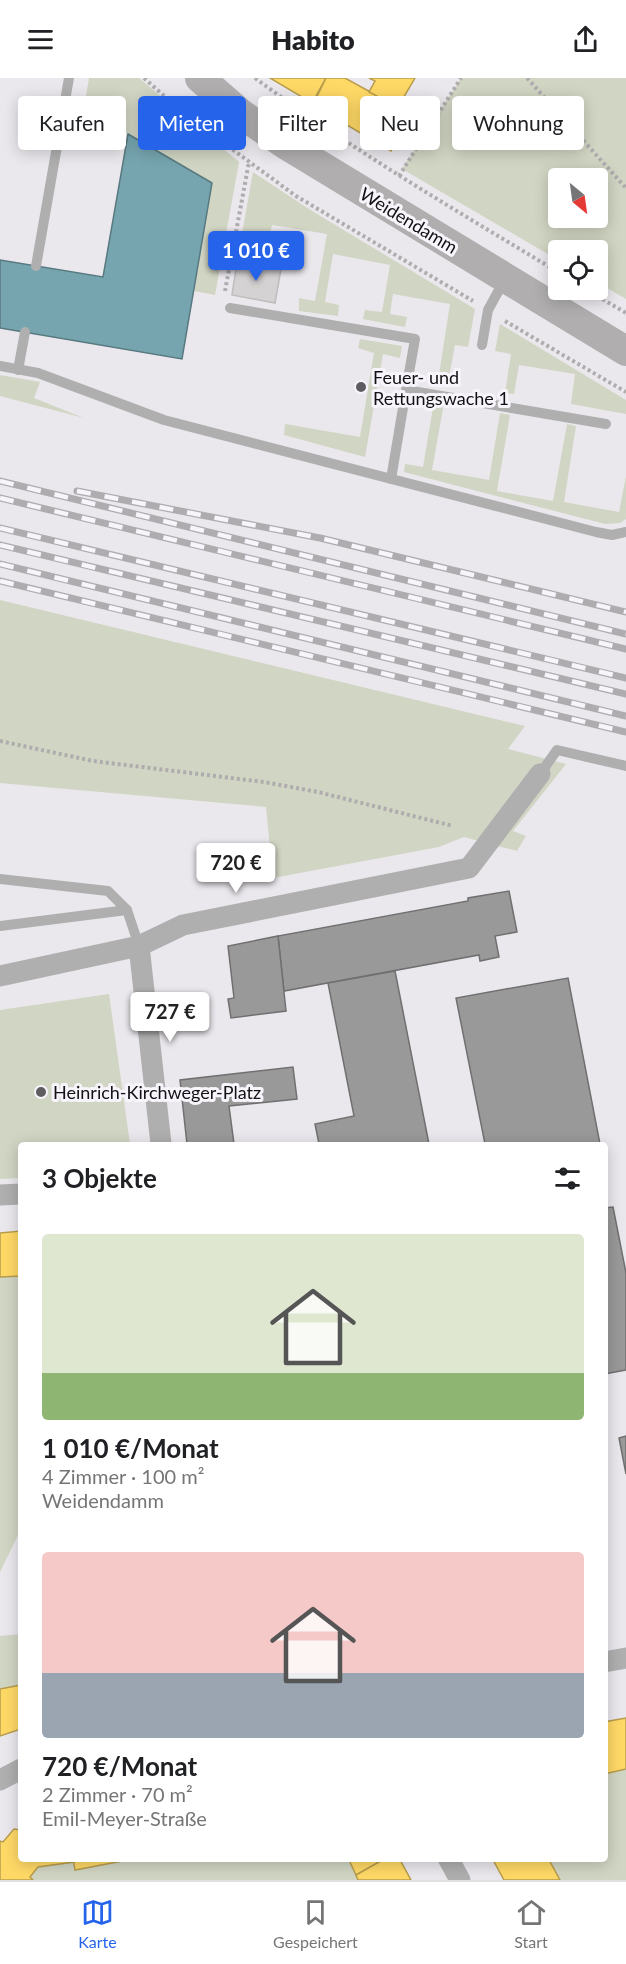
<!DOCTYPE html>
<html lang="de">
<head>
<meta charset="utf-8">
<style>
	:root { --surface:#fff; --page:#f6f6f6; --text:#202124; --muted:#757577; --line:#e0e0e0; --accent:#2563eb }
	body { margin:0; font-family:Lato,sans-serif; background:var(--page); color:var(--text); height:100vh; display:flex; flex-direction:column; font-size:22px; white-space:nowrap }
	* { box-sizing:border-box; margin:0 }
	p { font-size:20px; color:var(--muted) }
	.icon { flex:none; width:33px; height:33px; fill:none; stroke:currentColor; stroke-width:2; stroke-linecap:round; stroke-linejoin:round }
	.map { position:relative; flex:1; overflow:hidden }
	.details { position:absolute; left:18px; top:1064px; width:590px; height:720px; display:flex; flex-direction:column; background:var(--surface); border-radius:6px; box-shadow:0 3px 15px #0003 }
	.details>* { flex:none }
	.guide { position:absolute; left:18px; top:18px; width:591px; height:54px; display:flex; gap:12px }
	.needle { width:39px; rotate:151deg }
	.tools { position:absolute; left:548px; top:90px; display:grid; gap:12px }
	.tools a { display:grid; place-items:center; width:60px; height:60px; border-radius:6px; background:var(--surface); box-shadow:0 3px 15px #0003; font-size:30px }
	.price { position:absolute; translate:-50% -51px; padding:0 14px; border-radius:6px; background:#fff; color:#222; font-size:20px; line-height:39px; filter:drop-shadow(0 2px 3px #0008) }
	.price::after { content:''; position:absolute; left:50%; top:36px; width:18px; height:14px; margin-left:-9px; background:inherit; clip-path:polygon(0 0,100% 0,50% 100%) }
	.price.active { background:var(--accent); color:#fff }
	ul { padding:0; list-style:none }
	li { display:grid; align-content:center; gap:12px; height:318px; padding:0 24px }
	li span { display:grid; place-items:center; height:186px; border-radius:6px; color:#555 }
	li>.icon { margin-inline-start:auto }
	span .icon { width:108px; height:108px; fill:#fffc; stroke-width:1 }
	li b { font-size:26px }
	h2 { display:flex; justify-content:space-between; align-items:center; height:72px; padding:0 24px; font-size:26px }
	.pill { padding:0 21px; border-radius:6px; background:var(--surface); box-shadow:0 3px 15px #0003; font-size:21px; line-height:54px }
	.pill.active { background:var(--accent); color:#fff }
	header { display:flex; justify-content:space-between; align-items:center; height:78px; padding:0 24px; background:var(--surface); font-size:27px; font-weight:800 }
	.tabs { display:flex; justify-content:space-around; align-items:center; height:84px; border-top:2px solid var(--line); background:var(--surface); font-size:16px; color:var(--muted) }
	.tabs a { display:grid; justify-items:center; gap:3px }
	.tabs .active { color:var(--accent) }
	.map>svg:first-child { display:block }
	.green { fill:#d1d5c3; fill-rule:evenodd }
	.homes { fill:#ffd966; stroke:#b89d4d; stroke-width:1.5 }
	.public { fill:#76a5af; stroke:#587980; stroke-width:1.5 }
	.industry { fill:#999; stroke:#707071; stroke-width:1.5 }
	.building { fill:#d5d2d4; stroke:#bebcbd; stroke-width:1.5 }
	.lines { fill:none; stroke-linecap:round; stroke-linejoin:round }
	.path { stroke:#afacae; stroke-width:4; stroke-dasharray:3 3; stroke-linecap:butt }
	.service { stroke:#b0afb0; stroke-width:10 }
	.minor { stroke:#b0afb0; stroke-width:21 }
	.secondary { stroke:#b0aeaf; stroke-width:30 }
	.rail-casing { stroke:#afacaf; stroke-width:7 }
	.rail { stroke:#f8f4fc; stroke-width:4.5; stroke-dasharray:14; stroke-linecap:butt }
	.poi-dot { fill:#5e5c5f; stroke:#f8f4fc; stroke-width:2 }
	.labels { text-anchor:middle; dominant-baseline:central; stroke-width:6; stroke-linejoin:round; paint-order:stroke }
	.street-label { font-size:18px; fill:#121113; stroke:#f8f4fc }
	.poi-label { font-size:18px; fill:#121113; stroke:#f8f4fc; text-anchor:start }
</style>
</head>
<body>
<header><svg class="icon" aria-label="menu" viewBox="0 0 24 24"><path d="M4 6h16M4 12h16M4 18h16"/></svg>Habito<svg class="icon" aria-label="share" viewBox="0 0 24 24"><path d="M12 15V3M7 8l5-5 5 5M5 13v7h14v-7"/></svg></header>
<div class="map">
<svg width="626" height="1802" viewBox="0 0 626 1802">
	<rect width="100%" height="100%" fill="#ebe8ed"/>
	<g class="green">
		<polygon points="89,0 139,0 239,84 215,217 194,213 212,105 84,29"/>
		<path d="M461,0H626V221L597,204V172H558V182L402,91ZM558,100H597V140H558Z"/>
		<polygon points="253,94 312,133 475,231 468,269 455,267 448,304 438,303 450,226 393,216 390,236 407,239 405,249 363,241 365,232 382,234 390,187 333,176 325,224 339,227 338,238 299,233 299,220 315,223 327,156 272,147 263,188 237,184"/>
		<polygon points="500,246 626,322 626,336 571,326 575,296 519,287 514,316 505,315 511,276 495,273"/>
		<polygon points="360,261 402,268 400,280 383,276 365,379 284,357 285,346 360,359 374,275 358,270"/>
		<polygon points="0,297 40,304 34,320 84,340 0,318"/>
		<polygon points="434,324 444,325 432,392 489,402 500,335 510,337 497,413 553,423 567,346 576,348 564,424 619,434 626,398 626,441 620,445 605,446 404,394 405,386 423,389"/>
		<polygon points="0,522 525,648 508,671 566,686 513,753 526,758 517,773 464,759 439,769 273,800 266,729 0,705"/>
		<polygon points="109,916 130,1066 21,1066 21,1100 0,1101 0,932"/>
		<polygon points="21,1198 21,1451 0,1494 0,1199"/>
		<polygon points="21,1556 21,1607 0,1611 0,1558"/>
		<polygon points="626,1691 626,1802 560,1802 548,1781 604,1780 605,1696"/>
		<polygon points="138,1780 348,1780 358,1802 33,1802 30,1799 38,1789 74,1784 76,1792"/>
	</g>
	<g class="homes">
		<polygon points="270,0 326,0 312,25"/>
		<polygon points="326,0 345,0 396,28 391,35 408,44 391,73 313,27"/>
		<polygon points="369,0 415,0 398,29 369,14 375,3"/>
		<polygon points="21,1153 21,1198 0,1199 0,1155"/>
		<polygon points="21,1607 21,1651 0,1658 0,1611"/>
		<polygon points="626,1640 626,1691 604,1696 604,1644"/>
		<polygon points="14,1751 21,1752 21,1780 73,1780 74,1784 38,1789 30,1799 33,1802 0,1802 0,1763 3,1764"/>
		<polygon points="73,1780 138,1780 75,1792"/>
		<polygon points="348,1780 386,1780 356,1797"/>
		<polygon points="386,1780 399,1780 411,1802 358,1802 356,1797"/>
		<polygon points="492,1780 548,1780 560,1802 504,1802"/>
	</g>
	<polygon class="public" points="128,56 212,105 182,281 0,250 0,182 103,199"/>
	<g class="industry">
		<polygon points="509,813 517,854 495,858 499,879 480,883 479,877 284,913 278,858 468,823 468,820"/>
		<polygon points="278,858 286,933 231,940 228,921 234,920 228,868"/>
		<polygon points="395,893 429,1066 319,1066 315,1046 354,1038 328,905"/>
		<polygon points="568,900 600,1066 485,1066 456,920"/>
		<polygon points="293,989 297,1021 229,1028 234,1066 187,1066 180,1002"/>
		<polygon points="613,1129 626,1195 626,1292 604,1296 604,1130"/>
		<polygon points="626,1358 626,1396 619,1360"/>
	</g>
	<polygon class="building" points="237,184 281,191 275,225 232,217"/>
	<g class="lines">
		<g class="path">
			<polyline points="144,0 188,39 296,118 473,223"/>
			<path d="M255,0C351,71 455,132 558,194"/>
			<polyline points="527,0 626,110"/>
			<polyline points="399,98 461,0"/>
			<polyline points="587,212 626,235"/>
			<polyline points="225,213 249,84"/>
			<polyline points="505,243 626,314"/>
			<polyline points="0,663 93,683 264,704 318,714 453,748"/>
		</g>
		<g class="service">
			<polyline points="36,188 69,0"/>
			<polyline points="230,230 415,261 406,312 606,346"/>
			<polyline points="482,267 488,232 505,201"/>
			<polyline points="0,288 38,295 164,342 596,454 612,457 626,454"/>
			<polyline points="18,292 25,254"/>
			<polyline points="391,401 406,312"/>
			<polyline points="540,696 557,672 626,688"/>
			<polyline points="0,801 108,813 127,832 139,868"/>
			<polyline points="0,848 127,832"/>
		</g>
		<g class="minor">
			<polyline points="139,868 161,1066"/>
			<polyline points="0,898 139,868 183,847 469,790 540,696"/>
			<polyline points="0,1117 21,1116"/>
			<polyline points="604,1584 626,1580"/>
			<polyline points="0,1702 21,1691"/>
			<polyline points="448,1780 460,1802"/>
		</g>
		<polyline class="secondary" points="200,0 241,36 288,68 626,273"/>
		<g class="rail-casing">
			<g id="rail">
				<polyline points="0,403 626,556"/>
				<polyline points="77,413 320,460 626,534"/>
				<polyline points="0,420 626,571"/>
				<polyline points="0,450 626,600"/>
				<polyline points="0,467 626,616"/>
				<polyline points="0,486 626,638"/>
				<polyline points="0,503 626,654"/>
			</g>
		</g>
		<use href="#rail" class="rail"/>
	</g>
	<g class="poi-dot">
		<circle cx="361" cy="309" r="6"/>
		<circle cx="41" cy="1014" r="6"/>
	</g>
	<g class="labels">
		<g class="street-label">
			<text transform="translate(409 142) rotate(31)">Weidendamm</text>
		</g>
		<g class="poi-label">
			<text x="373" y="299">Feuer- und<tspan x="373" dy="21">Rettungswache 1</tspan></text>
			<text x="53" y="1014">Heinrich-Kirchweger-Platz</text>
		</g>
	</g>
</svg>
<div class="tools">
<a><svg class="needle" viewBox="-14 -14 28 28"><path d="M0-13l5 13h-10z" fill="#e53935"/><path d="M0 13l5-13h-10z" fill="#757577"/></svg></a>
<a><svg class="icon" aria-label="locate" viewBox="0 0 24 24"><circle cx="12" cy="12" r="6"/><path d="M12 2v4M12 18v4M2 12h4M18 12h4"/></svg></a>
</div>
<b class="price active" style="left:256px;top:204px">1 010 €</b>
<b class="price" style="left:236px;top:816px">720 €</b>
<b class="price" style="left:170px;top:965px">727 €</b>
<div class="guide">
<a class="pill">Kaufen</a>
<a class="pill active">Mieten</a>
<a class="pill">Filter</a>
<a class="pill">Neu</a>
<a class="pill">Wohnung</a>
</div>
<section class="details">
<h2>3 Objekte<svg class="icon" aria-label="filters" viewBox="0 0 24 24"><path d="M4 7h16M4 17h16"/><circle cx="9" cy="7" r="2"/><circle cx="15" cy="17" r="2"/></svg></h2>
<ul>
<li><span style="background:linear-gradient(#dfe7d0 75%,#8fb573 0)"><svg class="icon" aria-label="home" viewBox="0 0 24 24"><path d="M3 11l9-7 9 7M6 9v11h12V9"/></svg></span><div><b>1 010 €/Monat</b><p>4 Zimmer · 100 m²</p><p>Weidendamm</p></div></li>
<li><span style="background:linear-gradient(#f6c9c9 65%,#9aa5b1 0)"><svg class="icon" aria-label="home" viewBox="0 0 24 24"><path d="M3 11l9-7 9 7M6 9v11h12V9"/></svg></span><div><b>720 €/Monat</b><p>2 Zimmer · 70 m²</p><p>Emil-Meyer-Straße</p></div></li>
</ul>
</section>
</div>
<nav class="tabs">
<a class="active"><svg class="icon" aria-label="map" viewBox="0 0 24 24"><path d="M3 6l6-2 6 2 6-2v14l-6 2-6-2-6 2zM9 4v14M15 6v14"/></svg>Karte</a>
<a><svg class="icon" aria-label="saved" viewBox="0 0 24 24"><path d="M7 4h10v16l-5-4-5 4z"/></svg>Gespeichert</a>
<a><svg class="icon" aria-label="home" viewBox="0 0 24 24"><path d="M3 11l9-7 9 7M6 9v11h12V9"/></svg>Start</a>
</nav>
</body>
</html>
